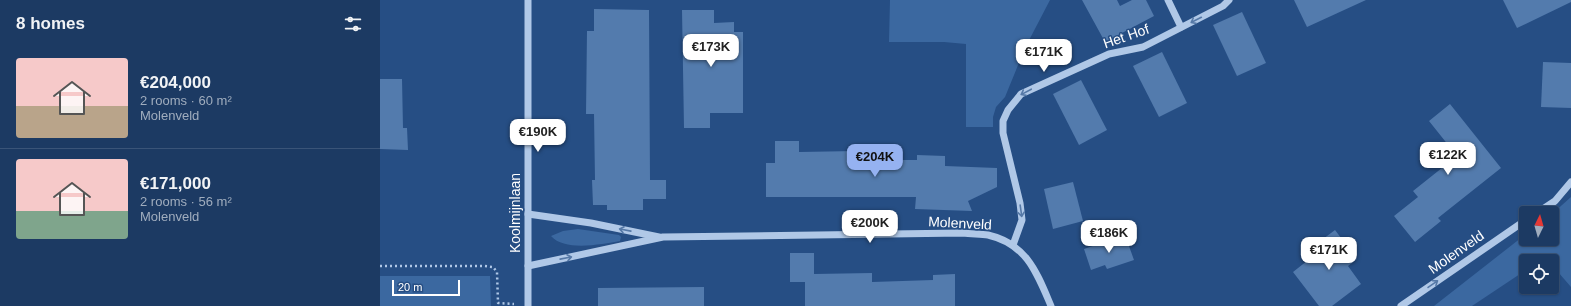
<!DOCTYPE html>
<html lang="en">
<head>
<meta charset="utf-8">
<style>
	:root { --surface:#1c3a63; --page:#254169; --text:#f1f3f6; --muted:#a0adbe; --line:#3a5478; --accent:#95b2f1 }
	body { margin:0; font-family:Helvetica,sans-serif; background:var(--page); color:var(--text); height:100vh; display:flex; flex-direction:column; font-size:15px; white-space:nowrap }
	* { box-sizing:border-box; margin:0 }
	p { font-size:13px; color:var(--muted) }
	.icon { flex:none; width:22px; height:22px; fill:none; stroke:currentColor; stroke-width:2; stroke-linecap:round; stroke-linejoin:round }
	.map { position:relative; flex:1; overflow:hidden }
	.panel { display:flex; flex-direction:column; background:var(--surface); width:380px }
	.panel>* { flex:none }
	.needle { width:26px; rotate:5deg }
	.tools { position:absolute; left:1139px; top:206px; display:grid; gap:8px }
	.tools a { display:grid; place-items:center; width:40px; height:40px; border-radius:4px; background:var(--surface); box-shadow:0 1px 3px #0004,0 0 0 1px var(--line); font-size:20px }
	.scale { position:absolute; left:12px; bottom:10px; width:68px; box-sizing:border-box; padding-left:4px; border:2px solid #fff; border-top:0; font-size:11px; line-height:14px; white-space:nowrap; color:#fff; -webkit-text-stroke:3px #264e84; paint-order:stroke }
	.price { position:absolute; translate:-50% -34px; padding:0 9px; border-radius:8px; background:#fff; color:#222; font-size:13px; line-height:26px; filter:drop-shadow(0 1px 2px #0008) }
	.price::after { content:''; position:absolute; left:50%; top:24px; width:12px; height:9px; margin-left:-6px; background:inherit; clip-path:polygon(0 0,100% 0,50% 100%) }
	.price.on { background:var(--accent); color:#111 }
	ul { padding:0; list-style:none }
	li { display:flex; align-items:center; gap:12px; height:100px; padding:0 16px }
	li+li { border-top:1px solid var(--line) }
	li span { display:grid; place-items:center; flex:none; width:112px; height:80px; border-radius:4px; color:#555 }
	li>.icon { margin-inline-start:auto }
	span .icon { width:48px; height:48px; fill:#fffc; stroke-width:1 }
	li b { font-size:17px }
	h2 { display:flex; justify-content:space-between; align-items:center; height:48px; padding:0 16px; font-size:17px }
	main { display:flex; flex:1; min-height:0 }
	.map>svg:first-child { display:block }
	.green { fill:#3b68a0 }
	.building { fill:#537bad }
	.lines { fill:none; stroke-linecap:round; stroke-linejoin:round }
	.path { stroke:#b0c8e7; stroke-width:2.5; stroke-dasharray:2 3; stroke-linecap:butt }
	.minor { stroke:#b0c8e7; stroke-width:7 }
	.oneway { stroke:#5679a7 }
	.labels { text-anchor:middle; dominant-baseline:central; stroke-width:3; stroke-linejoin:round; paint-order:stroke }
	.street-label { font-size:14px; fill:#fff; stroke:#264e84 }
</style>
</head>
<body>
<main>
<section class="panel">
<h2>8 homes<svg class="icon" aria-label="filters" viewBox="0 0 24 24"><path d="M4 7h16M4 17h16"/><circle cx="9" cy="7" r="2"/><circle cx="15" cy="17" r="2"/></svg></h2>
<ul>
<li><span style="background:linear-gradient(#f6c9c9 60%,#b9a48a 0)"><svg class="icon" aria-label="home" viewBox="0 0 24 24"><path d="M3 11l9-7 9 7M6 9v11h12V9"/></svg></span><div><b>€204,000</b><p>2 rooms · 60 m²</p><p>Molenveld</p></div></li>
<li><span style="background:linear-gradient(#f6c9c9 65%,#7fa58c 0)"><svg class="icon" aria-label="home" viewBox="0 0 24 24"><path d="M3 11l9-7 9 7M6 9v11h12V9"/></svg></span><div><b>€171,000</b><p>2 rooms · 56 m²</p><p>Molenveld</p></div></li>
</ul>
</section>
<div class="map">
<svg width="1191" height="306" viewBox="0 0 1191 306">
	<rect width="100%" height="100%" fill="#264e84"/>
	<g class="green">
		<polygon points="510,0 670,0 645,48 625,97 616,107 613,117 613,127 586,127 586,44 564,42 509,42"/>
		<polygon points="1191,197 1191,287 1172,265 1172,261 1168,261 1165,258 1160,261 1146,261 1146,270 1092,306 1054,306 1146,234 1146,239 1172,239 1172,214"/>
		<path d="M198,229L239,235L241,237L240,241C222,244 185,252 171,236L183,231Z"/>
		<polygon points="0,276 110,276 111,306 0,306"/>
	</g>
	<g class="building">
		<polygon points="702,0 737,0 740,6 752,0 766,0 774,16 725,42"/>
		<polygon points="914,0 986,0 927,27"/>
		<polygon points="1123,0 1191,0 1191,2 1137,28"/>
		<polygon points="214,9 269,10 270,180 286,180 286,199 263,199 263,210 227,210 227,205 213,205 212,180 215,180 214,114 206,114 207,31 214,31"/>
		<polygon points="302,10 334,10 334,23 354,22 354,32 363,32 363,113 330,113 330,128 304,128"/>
		<polygon points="862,12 886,63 857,76 833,25"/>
		<polygon points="782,52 807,103 779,117 753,66"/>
		<polygon points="1163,62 1191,63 1191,108 1161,107"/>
		<polygon points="0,79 22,79 23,128 27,128 28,150 0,149"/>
		<polygon points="701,80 727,130 699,145 673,94"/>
		<polygon points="1070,104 1121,168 1058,218 1061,221 1035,242 1014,216 1038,197 1033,191 1077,156 1049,121"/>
		<polygon points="395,141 419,141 419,152 476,151 476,160 537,160 537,155 565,156 565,166 617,168 617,187 588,201 592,211 535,209 536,197 386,197 386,163 395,163"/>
		<polygon points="693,182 703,221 673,229 664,189"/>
		<polygon points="955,230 977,259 968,266 981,284 952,306 939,306 913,272 932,257 927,251"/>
		<polygon points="745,235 754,260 727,269 725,265 711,270 704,249"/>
		<polygon points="410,253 434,253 434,274 492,273 492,282 553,280 553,275 575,274 575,306 425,306 425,282 410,282"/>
		<polygon points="324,287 324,306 218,306 218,288"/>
	</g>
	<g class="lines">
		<polyline class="path" points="0,266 104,266 113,267 117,272 118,303 134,304"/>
		<g class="minor">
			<polyline points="788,0 801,27"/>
			<polyline points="1157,213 1175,201 1191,182"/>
			<polyline points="148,214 211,223 279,237"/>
			<polyline points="633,245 642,220 640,203 623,133 623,121 628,110 641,94 729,54 763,47 843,6 849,0"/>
			<path d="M148,266L283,237L583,233C591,234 600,234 608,235C647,244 657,273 671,306"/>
			<polyline points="148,306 148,0"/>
			<polyline points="1021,306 1146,220"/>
		</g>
	</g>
	<defs><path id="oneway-shaft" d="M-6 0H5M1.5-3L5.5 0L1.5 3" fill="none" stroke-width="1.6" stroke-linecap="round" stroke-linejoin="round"/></defs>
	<g class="oneway">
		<use href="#oneway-shaft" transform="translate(816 20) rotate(153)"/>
		<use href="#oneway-shaft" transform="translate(646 92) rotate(152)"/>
		<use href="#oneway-shaft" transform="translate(641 211) rotate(82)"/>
		<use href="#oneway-shaft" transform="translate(245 230) rotate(-169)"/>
		<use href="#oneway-shaft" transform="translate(186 258) rotate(-11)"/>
		<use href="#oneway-shaft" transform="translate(1053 284) rotate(-35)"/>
	</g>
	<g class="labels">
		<g class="street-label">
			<text transform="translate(746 36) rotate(-19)">Het Hof</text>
			<text transform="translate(135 213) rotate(-90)">Koolmijnlaan</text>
			<text transform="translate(580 223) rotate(3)">Molenveld</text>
			<text transform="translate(1076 252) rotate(-35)">Molenveld</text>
		</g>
	</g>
</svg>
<div class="tools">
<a><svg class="needle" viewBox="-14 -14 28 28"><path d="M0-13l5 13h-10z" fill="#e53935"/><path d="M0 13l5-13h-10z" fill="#a0adbe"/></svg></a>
<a><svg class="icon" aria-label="locate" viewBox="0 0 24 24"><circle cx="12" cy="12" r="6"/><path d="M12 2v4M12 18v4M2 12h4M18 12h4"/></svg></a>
</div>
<div class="scale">20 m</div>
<b class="price" style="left:331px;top:68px">€173K</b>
<b class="price" style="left:664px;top:73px">€171K</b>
<b class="price" style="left:158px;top:153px">€190K</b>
<b class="price" style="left:1068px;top:176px">€122K</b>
<b class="price on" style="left:495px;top:178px">€204K</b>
<b class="price" style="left:490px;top:244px">€200K</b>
<b class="price" style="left:729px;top:254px">€186K</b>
<b class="price" style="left:949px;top:271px">€171K</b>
</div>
</main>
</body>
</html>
